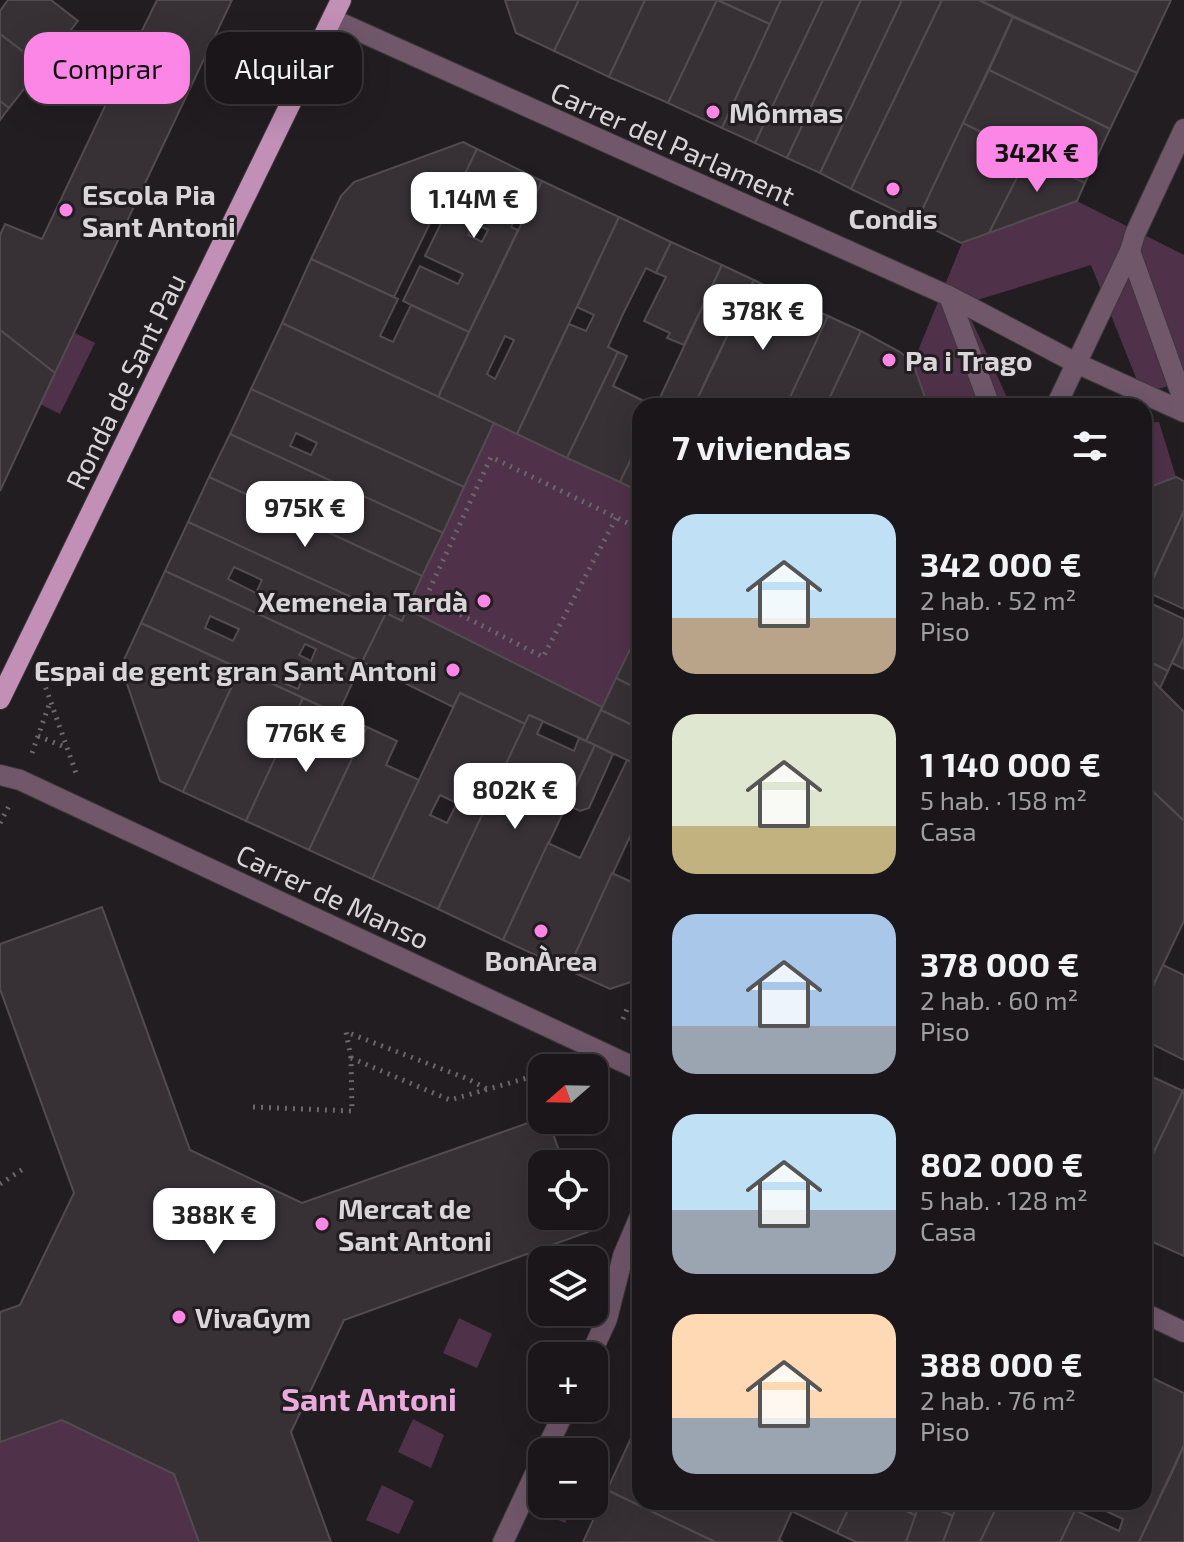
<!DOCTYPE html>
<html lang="es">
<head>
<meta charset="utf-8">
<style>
	:root { --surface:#1a1619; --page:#272326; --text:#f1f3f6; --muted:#9f9fa2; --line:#383538; --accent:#fb86e5 }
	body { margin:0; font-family:"Exo 2",sans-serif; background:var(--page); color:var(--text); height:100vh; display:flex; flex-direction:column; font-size:30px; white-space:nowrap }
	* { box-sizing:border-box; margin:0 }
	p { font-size:26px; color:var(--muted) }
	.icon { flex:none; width:44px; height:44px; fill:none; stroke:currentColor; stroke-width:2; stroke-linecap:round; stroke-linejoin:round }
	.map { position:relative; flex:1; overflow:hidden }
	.drawer { position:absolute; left:632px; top:398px; width:520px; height:1112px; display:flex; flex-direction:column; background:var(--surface); border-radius:24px; box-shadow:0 8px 32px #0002,0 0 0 2px var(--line) }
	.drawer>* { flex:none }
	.banner { position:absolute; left:24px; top:32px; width:488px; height:72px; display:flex; gap:16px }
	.needle { width:52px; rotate:250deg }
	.buttons { position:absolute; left:528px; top:1054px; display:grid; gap:16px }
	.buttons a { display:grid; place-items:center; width:80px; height:80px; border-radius:16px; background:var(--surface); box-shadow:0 8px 32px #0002,0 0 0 2px var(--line); font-size:40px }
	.price { position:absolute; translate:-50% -68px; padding:0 18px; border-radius:16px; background:#fff; color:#222; font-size:26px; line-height:52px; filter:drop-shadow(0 2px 4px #0008) }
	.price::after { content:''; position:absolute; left:50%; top:48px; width:24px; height:18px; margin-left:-12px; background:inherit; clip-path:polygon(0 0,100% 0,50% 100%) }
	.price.selected { background:var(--accent); color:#111 }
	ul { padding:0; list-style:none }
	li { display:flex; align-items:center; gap:24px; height:200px; padding:0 40px }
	li span { display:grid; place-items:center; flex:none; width:224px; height:160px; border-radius:24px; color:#555 }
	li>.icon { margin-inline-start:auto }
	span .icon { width:96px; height:96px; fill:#fffc; stroke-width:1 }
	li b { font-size:34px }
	h2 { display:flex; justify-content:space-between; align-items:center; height:96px; padding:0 40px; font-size:34px }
	.pill { padding:0 28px; border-radius:24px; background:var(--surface); box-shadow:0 8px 32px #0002,0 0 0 2px var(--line); font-size:28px; line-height:72px }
	.pill.selected { background:var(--accent); color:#111 }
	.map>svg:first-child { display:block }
	.green { fill:#50314a }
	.building { fill:#373135; stroke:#524c51; stroke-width:2; fill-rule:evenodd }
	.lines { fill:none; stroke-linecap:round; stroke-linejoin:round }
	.minor-casing { stroke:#3c373b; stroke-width:22 }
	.major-casing { stroke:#3c373b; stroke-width:22 }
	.path { stroke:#6b676a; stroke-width:5; stroke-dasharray:2 6; stroke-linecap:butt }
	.minor { stroke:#70576a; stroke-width:20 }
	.major { stroke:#c28fb6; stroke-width:20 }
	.poi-dot { fill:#fb86e5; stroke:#221d21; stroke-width:3 }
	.labels { text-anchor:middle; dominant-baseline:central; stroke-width:6; stroke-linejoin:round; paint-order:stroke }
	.poi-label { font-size:28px; font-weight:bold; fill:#d9d5d8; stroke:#221d21; text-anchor:start }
	.street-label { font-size:28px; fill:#d9d5d8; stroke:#221d21 }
	.quarter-label { font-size:32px; font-weight:bold; fill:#ebaadc; stroke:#221d21 }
</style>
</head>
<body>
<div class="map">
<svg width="1184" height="1542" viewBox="0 0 1184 1542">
	<rect width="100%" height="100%" fill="#221d21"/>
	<g class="green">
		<polygon points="1077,201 1184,255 1184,382 1142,393 1091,265 964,304 1011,406 928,406 913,363 962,243"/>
		<polygon points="75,333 95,343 60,414 40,404"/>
		<polygon points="1159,422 1176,477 1144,489 1144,423"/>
		<polygon points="494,423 640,492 640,629 602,707 407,609"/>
		<polygon points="459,1318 492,1334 477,1368 443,1353"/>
		<polygon points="413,1419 444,1435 431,1468 398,1452"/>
		<polygon points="62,1420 174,1474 199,1542 0,1542 0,1442"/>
		<polygon points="382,1485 414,1501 399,1534 366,1520"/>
		<polygon points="542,1504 574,1504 565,1523 539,1511"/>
	</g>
	<g class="building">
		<polygon points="8,0 51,0 78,21 42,66 0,34 0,11"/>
		<polygon points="157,0 232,0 55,373 0,330 0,235 5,224 42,239 108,100 104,98 98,83 112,53 127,48 132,51"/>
		<polygon points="505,0 579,0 554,51 516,33"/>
		<polygon points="579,0 645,0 609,77 554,51"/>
		<polygon points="645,0 717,0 668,103 609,77"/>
		<polygon points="717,0 770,24 722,128 668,103"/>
		<polygon points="718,0 781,0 770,24"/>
		<polygon points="781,0 823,0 755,143 722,128"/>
		<polygon points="823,0 861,0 787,158 755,143"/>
		<polygon points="861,0 902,0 820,173 787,158"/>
		<polygon points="902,0 942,0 851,189 820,173"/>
		<polygon points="942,0 979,0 1013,17 917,221 851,189"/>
		<polygon points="979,0 1171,0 1137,73"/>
		<polygon points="1013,17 1137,73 1110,129 989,70"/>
		<polygon points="0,34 42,66 9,108 0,101"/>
		<polygon points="989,70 1110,129 1085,183 963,123"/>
		<polygon points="0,101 9,108 0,120"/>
		<polygon points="963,123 1028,156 989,233 961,243 917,221"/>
		<polygon points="463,142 477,149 445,216 435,213 394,297 311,259 341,196 354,182"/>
		<path d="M477,149L542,181L523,220L516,217L511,227L518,230L469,332L403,301L420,266L458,284L463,274L425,256ZM474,223L488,230L482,242L468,235Z"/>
		<polygon points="1028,156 1085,183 1077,201 989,233"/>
		<path d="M542,181L619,217L517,434L438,397ZM505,336L514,340L495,379L487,374Z"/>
		<polygon points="619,217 671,242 656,273 646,268 623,314 608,347 618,352 567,458 517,434 569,324 586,331 594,315 577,307"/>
		<polygon points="671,242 722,265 684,345 667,338 670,333 644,321 666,277 656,273"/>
		<polygon points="311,259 398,299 380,336 393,342 411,305 469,332 438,397 282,323"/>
		<polygon points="722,265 754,280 716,359 694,406 656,406"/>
		<polygon points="754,280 828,316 806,364 786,406 694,406"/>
		<polygon points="828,316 861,331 852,351 826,406 786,406"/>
		<polygon points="282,323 494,423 464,487 251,389"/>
		<polygon points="0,330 55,373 0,491"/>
		<polygon points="861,331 900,352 913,363 928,406 848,406 830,397"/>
		<polygon points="618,352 627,356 613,386 654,406 640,406 640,440 620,482 567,458"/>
		<path d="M251,389L464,487L443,533L230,434ZM296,433L317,443L311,455L290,446Z"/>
		<polygon points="230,434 443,533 422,576 209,477"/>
		<polygon points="639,443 640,443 640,492 620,482"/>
		<polygon points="209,477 422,576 402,621 188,522"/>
		<polygon points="1176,477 1184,481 1184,511 1144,598 1144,489"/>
		<polygon points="1184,511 1184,609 1147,592"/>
		<path d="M188,522L386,613L362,662L165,571ZM234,567L262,580L256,593L228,579Z"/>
		<path d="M165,571L362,662L338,714L141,623ZM210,616L239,629L233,641L205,628ZM305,644L316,649L311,661L299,655ZM292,672L303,677L298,689L286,684Z"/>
		<polygon points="1144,600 1184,619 1184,637 1168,671 1144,659 1144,613 1147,606"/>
		<polygon points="407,609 602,707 586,741 529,715 525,724 460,693 453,707 362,662 386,613 402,621"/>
		<polygon points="141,623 240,669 183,792 160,781 121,666"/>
		<polygon points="640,629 640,690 616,678"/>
		<polygon points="1184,637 1184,669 1172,663"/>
		<polygon points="1144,659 1168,671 1160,688 1152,680 1144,706"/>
		<polygon points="240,669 303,698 246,821 183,792"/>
		<polygon points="616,678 640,690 640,729 601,710"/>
		<polygon points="1152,680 1184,712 1184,821 1144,783 1144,706"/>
		<path d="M460,693L525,724L438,909L372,879ZM440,795L457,803L447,823L430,815Z"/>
		<polygon points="303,698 367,727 309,850 246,821"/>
		<polygon points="601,710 640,729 640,766 586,741"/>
		<polygon points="529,715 543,721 537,734 574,751 579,738 595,745 503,940 438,909"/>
		<polygon points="367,727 397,741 386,765 419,780 372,879 309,850"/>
		<polygon points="595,745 613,754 589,808 580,811 567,805"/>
		<polygon points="627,760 640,766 640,815 568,970 503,940 548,843 580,858"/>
		<polygon points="1144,783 1184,821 1184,921 1144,1005"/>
		<polygon points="640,815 640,845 629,839"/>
		<polygon points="612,873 638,885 640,879 640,979 610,989 568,970"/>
		<polygon points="102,907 190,1150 302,1203 542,1118 548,1120 564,1164 542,1164 542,1216 582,1216 588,1232 344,1320 291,1432 331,1542 199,1542 174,1474 62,1420 0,1442 0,1312 20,1305 74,1193 0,989 0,944"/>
		<polygon points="1163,965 1184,975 1184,1060 1144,1040 1144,1005"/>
		<polygon points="1144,1073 1183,1091 1144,1173"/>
		<polygon points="1184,1089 1184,1256 1144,1238 1144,1173"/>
		<polygon points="1144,1374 1184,1393 1184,1445 1139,1542 1060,1542 1075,1510 1119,1531 1123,1519 1087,1502 1144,1502"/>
		<polygon points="640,1419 640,1438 633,1434"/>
		<polygon points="633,1434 640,1438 640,1502 773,1502 792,1511 779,1540 783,1542 715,1542 607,1490"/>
		<polygon points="1184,1445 1184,1542 1139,1542 1174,1468"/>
		<polygon points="607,1490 690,1530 715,1542 583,1542"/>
		<polygon points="773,1502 852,1502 837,1533"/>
		<polygon points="852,1502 888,1502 917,1516 906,1542 856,1542 837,1533"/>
		<polygon points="888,1502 920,1502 917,1516"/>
		<polygon points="920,1502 953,1516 943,1542 906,1542"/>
		<polygon points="925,1502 958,1502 953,1516"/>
		<polygon points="958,1502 999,1502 980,1542 943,1542"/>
		<polygon points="999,1502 1079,1502 1060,1542 980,1542"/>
	</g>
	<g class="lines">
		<g class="minor-casing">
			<g id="minor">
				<polyline points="332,19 949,296 1076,363 1184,412"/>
				<polyline points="1130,251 1184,402"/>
				<polyline points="949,296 990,406"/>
				<polyline points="1056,406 1130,251 1135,234 1184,129"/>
				<polyline points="0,775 20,780 640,1070"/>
				<polyline points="1144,1313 1184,1332"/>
				<polyline points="590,1356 607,1319 623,1256 640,1216"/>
				<polyline points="545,1452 566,1408"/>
				<polyline points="503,1542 542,1459"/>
			</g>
		</g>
		<g class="major-casing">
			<polyline id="major" points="0,699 341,0"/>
		</g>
		<g class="path">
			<polyline points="616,518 543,657 426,597 491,457 640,529"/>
			<polyline points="43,680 76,773"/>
			<polyline points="38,736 67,748"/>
			<polyline points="32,753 50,702"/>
			<polyline points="0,823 9,806"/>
			<polyline points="623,1019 628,1007"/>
			<polyline points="351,1058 346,1032 468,1079 487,1089"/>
			<polyline points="253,1107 352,1111 351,1058 450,1100 541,1074"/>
			<polyline points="0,1184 23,1169"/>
		</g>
		<use href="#minor" class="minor"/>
		<use href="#major" class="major"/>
	</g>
	<g class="poi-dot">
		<circle cx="713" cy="112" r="8"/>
		<circle cx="893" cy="189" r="8"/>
		<circle cx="66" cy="210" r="8"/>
		<circle cx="889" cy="360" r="8"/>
		<circle cx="484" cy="601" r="8"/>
		<circle cx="453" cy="670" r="8"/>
		<circle cx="541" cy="931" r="8"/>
		<circle cx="322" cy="1224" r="8"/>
		<circle cx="179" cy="1317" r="8"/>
	</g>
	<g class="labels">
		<g class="poi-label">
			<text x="729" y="112">Mônmas</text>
			<text x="82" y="194">Escola Pia<tspan x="82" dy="32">Sant Antoni</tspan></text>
			<text x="893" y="218" text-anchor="middle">Condis</text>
			<text x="905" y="360">Pa i Trago</text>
			<text x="468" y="601" text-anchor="end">Xemeneia Tardà</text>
			<text x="437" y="670" text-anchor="end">Espai de gent gran Sant Antoni</text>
			<text x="541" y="960" text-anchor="middle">BonÀrea</text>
			<text x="338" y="1208">Mercat de<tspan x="338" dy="32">Sant Antoni</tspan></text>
			<text x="195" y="1317">VivaGym</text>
		</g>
		<g class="street-label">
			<text transform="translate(673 143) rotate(24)">Carrer del Parlament</text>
			<text transform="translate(125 381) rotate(-64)">Ronda de Sant Pau</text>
			<text transform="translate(333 896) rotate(25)">Carrer de Manso</text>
		</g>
		<g class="quarter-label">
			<text x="369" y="1398">Sant Antoni</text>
		</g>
	</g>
</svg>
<div class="buttons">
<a><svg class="needle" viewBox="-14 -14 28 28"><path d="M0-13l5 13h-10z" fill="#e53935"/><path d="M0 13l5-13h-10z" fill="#9f9fa2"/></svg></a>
<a><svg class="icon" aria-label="locate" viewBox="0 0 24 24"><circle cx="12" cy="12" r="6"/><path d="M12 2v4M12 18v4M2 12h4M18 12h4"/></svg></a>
<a><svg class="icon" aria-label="layers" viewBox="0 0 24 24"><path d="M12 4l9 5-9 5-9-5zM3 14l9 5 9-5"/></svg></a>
<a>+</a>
<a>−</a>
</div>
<b class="price selected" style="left:1037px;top:194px">342K €</b>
<b class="price" style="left:474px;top:240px">1.14M €</b>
<b class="price" style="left:763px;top:352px">378K €</b>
<b class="price" style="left:305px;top:549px">975K €</b>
<b class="price" style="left:306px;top:774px">776K €</b>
<b class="price" style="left:515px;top:831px">802K €</b>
<b class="price" style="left:214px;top:1256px">388K €</b>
<div class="banner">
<a class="pill selected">Comprar</a>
<a class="pill">Alquilar</a>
</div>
<section class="drawer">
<h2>7 viviendas<svg class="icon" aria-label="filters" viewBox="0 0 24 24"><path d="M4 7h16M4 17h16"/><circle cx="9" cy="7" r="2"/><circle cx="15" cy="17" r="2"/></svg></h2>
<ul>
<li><span style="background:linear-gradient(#bfe0f5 65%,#b9a48a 0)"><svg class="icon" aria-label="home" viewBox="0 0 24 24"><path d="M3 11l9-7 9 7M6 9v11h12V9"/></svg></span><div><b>342 000 €</b><p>2 hab. · 52 m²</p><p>Piso</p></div></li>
<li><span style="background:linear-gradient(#dfe7d0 70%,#c2b280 0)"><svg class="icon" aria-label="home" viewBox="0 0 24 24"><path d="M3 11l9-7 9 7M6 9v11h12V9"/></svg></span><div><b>1 140 000 €</b><p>5 hab. · 158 m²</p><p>Casa</p></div></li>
<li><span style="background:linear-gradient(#a9c7e8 70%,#9aa5b1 0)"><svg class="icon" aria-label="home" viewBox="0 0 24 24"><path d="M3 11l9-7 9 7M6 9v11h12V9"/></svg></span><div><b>378 000 €</b><p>2 hab. · 60 m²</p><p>Piso</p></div></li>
<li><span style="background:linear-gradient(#bfe0f5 60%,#9aa5b1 0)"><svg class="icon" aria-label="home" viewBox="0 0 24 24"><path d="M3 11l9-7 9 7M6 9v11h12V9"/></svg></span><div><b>802 000 €</b><p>5 hab. · 128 m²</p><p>Casa</p></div></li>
<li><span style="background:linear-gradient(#ffd9b3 65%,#9aa5b1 0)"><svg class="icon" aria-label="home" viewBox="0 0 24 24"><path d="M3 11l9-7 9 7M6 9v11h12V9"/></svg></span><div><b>388 000 €</b><p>2 hab. · 76 m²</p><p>Piso</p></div></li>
</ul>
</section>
</div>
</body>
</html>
